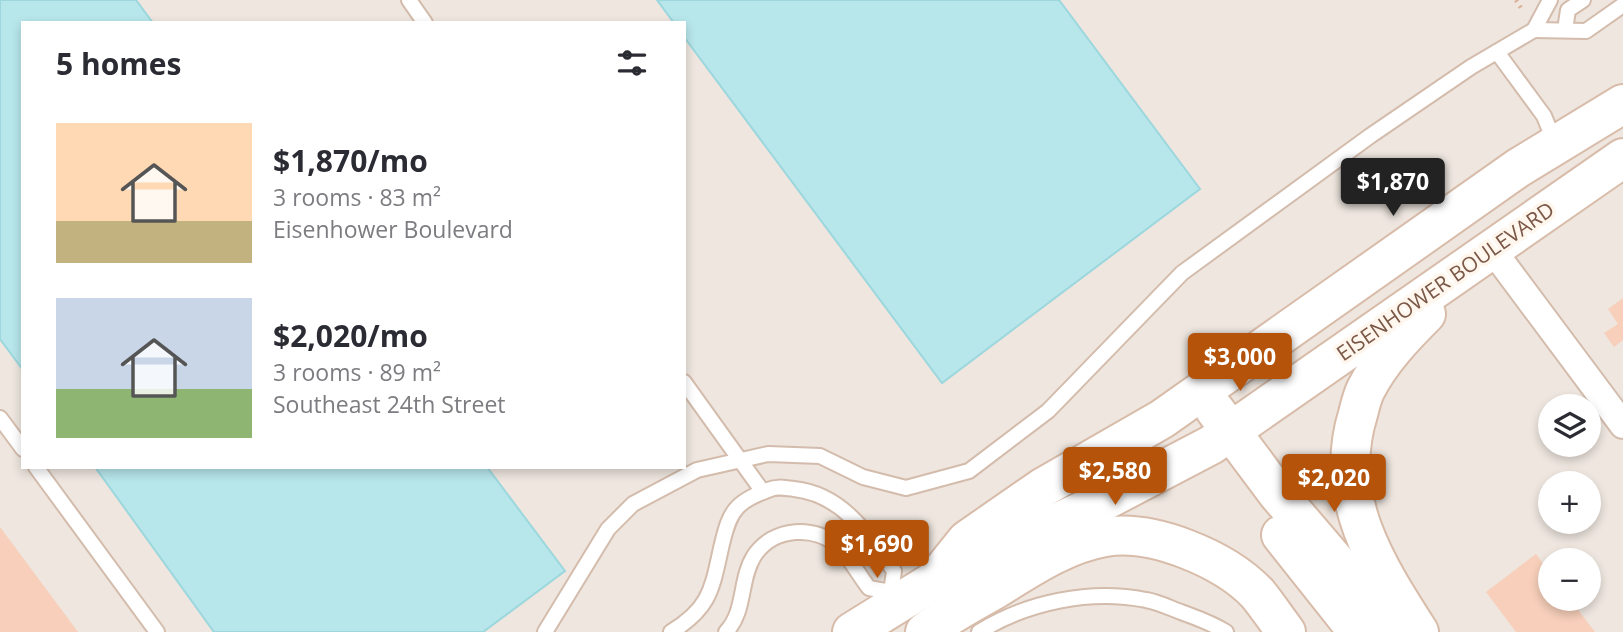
<!DOCTYPE html>
<html lang="en">
<head>
<meta charset="utf-8">
<style>
	:root { --surface:#fff; --page:#f7f7f7; --text:#2b2b33; --muted:#7c7c81; --accent:#b45309 }
	body { margin:0; font-family:"Open Sans",sans-serif; background:var(--page); color:var(--text); height:100vh; display:flex; flex-direction:column; font-size:26px; white-space:nowrap }
	* { box-sizing:border-box; margin:0 }
	p { font-size:23px; color:var(--muted) }
	.icon { flex:none; width:38px; height:38px; fill:none; stroke:currentColor; stroke-width:2; stroke-linecap:round; stroke-linejoin:round }
	.map { position:relative; flex:1; overflow:hidden }
	.panel { position:absolute; left:21px; top:21px; width:665px; height:448px; display:flex; flex-direction:column; background:var(--surface); border-radius:0px; box-shadow:0 4px 10px #0003 }
	.panel>* { flex:none }
	.fabs { position:absolute; left:1538px; top:394px; display:grid; gap:14px }
	.fabs a { display:grid; place-items:center; width:63px; height:63px; border-radius:50%; background:var(--surface); box-shadow:0 4px 10px #0003; font-size:35px }
	.price { position:absolute; translate:-50% -60px; padding:0 16px; border-radius:7px; background:var(--accent); color:#fff; font-size:23px; line-height:46px; filter:drop-shadow(0 2px 4px #0008) }
	.price::after { content:''; position:absolute; left:50%; top:42px; width:21px; height:16px; margin-left:-10px; background:inherit; clip-path:polygon(0 0,100% 0,50% 100%) }
	.price.on { background:#222; color:#fff }
	ul { padding:0; list-style:none }
	li { display:flex; align-items:center; gap:21px; height:175px; padding:0 35px }
	li span { display:grid; place-items:center; flex:none; width:196px; height:140px; border-radius:0px; color:#555 }
	li>.icon { margin-inline-start:auto }
	span .icon { width:84px; height:84px; fill:#fffc; stroke-width:1 }
	li b { font-size:30px }
	h2 { display:flex; justify-content:space-between; align-items:center; height:84px; padding:0 35px; font-size:30px }
	.map>svg:first-child { display:block }
	.industrial { fill:#eee6df; fill-rule:evenodd }
	.water { fill:#b7e6eb; stroke:#9cd7de; stroke-width:2 }
	.building { fill:#f7cfba }
	.lines { fill:none; stroke-linecap:round; stroke-linejoin:round }
	.lane-casing { stroke:#d4bcac; stroke-width:18 }
	.street-casing { stroke:#d4bcac; stroke-width:30 }
	.secondary-casing { stroke:#d8bca9; stroke-width:42 }
	.path { stroke:#ddb29c; stroke-width:4.5; stroke-dasharray:2 5; stroke-linecap:butt }
	.lane { stroke:#fff; stroke-width:14 }
	.street { stroke:#fff; stroke-width:26 }
	.secondary { stroke:#fff; stroke-width:38 }
	.labels { text-anchor:middle; dominant-baseline:central; stroke-width:7; stroke-linejoin:round; paint-order:stroke }
	.street-label { font-size:21px; fill:#7b5747; stroke:#fff7ee }
</style>
</head>
<body>
<div class="map">
<svg width="1623" height="632" viewBox="0 0 1623 632">
	<rect width="100%" height="100%" fill="#fff3e5"/>
	<g class="industrial">
		<polygon points="136,0 657,0 674,23 153,23"/>
		<path d="M1059,0H1623V632H483L565,571L487,467H684V37L942,383L1199,190ZM1550,406H1589V444H1550ZM1550,483H1589V522H1550ZM1550,560H1589V598H1550Z"/>
		<polygon points="0,339 23,370 23,467 95,467 214,632 0,632"/>
	</g>
	<g class="water">
		<polygon points="0,0 136,0 153,23 23,23 23,370 0,339"/>
		<polygon points="657,0 1059,0 1200,189 942,383 684,37 684,23 674,23"/>
		<polygon points="95,467 487,467 565,571 483,632 214,632"/>
	</g>
	<g class="building">
		<polygon points="1623,298 1623,340 1614,347 1604,333 1618,324 1608,309"/>
		<polygon points="0,527 78,632 0,632"/>
		<polygon points="1536,554 1550,573 1550,598 1569,598 1595,632 1516,632 1486,592"/>
	</g>
	<g class="lines">
		<g class="lane-casing">
			<g id="lane">
				<polyline points="409,0 425,23"/>
				<polyline points="1534,30 1586,31 1623,5"/>
				<polyline points="1565,30 1568,10 1583,0"/>
				<polyline points="1497,52 1544,116 1555,143"/>
				<polyline points="684,382 763,492"/>
				<polyline points="0,418 23,449"/>
				<polyline points="36,467 157,632"/>
				<polyline points="545,632 608,529 633,504 697,470 768,454 820,456 863,477 906,488 969,471 1048,411 1182,273 1370,136 1471,67 1534,30 1550,0"/>
				<path d="M671,632C712,607 712,587 722,544C725,532 728,518 736,509C743,500 757,494 768,490C777,486 784,488 794,489C842,494 868,534 894,571L891,592L898,602"/>
				<path d="M726,632C746,611 739,580 754,556C773,527 816,524 840,548C851,560 859,575 869,588L891,592"/>
				<path d="M979,632C1027,602 1090,589 1146,600C1158,602 1170,608 1181,612C1197,618 1212,623 1226,632"/>
			</g>
		</g>
		<g class="street-casing">
			<polyline id="street" points="1491,248 1623,425"/>
		</g>
		<g class="secondary-casing">
			<g id="secondary">
				<polyline points="1215,410 1277,493 1396,632"/>
				<polyline points="1281,535 1358,632"/>
				<polyline points="934,581 967,540 1042,488 1162,419 1518,168 1623,104"/>
				<polyline points="852,632 934,581 972,569 1015,542 1106,500 1211,445 1623,158"/>
				<path d="M925,632C947,616 971,603 994,590C1028,569 1064,544 1105,537C1153,529 1224,559 1257,593C1267,605 1276,619 1286,632"/>
				<path d="M1419,632C1376,565 1332,497 1358,414C1360,406 1362,397 1366,389C1381,360 1403,337 1426,314"/>
			</g>
		</g>
		<polyline class="path" points="1516,0 1523,11"/>
		<use href="#lane" class="lane"/>
		<use href="#street" class="street"/>
		<use href="#secondary" class="secondary"/>
	</g>
	<g class="labels">
		<g class="street-label">
			<text transform="translate(1445 281) rotate(-35)">EISENHOWER BOULEVARD</text>
		</g>
	</g>
</svg>
<div class="fabs">
<a><svg class="icon" aria-label="layers" viewBox="0 0 24 24"><path d="M12 4l9 5-9 5-9-5zM3 14l9 5 9-5"/></svg></a>
<a>+</a>
<a>−</a>
</div>
<b class="price on" style="left:1393px;top:218px">$1,870</b>
<b class="price" style="left:1240px;top:393px">$3,000</b>
<b class="price" style="left:1115px;top:507px">$2,580</b>
<b class="price" style="left:1334px;top:514px">$2,020</b>
<b class="price" style="left:877px;top:580px">$1,690</b>
<section class="panel">
<h2>5 homes<svg class="icon" aria-label="filters" viewBox="0 0 24 24"><path d="M4 7h16M4 17h16"/><circle cx="9" cy="7" r="2"/><circle cx="15" cy="17" r="2"/></svg></h2>
<ul>
<li><span style="background:linear-gradient(#ffd9b3 70%,#c2b280 0)"><svg class="icon" aria-label="home" viewBox="0 0 24 24"><path d="M3 11l9-7 9 7M6 9v11h12V9"/></svg></span><div><b>$1,870/mo</b><p>3 rooms · 83 m²</p><p>Eisenhower Boulevard</p></div></li>
<li><span style="background:linear-gradient(#c9d6e8 65%,#8fb573 0)"><svg class="icon" aria-label="home" viewBox="0 0 24 24"><path d="M3 11l9-7 9 7M6 9v11h12V9"/></svg></span><div><b>$2,020/mo</b><p>3 rooms · 89 m²</p><p>Southeast 24th Street</p></div></li>
</ul>
</section>
</div>
</body>
</html>
